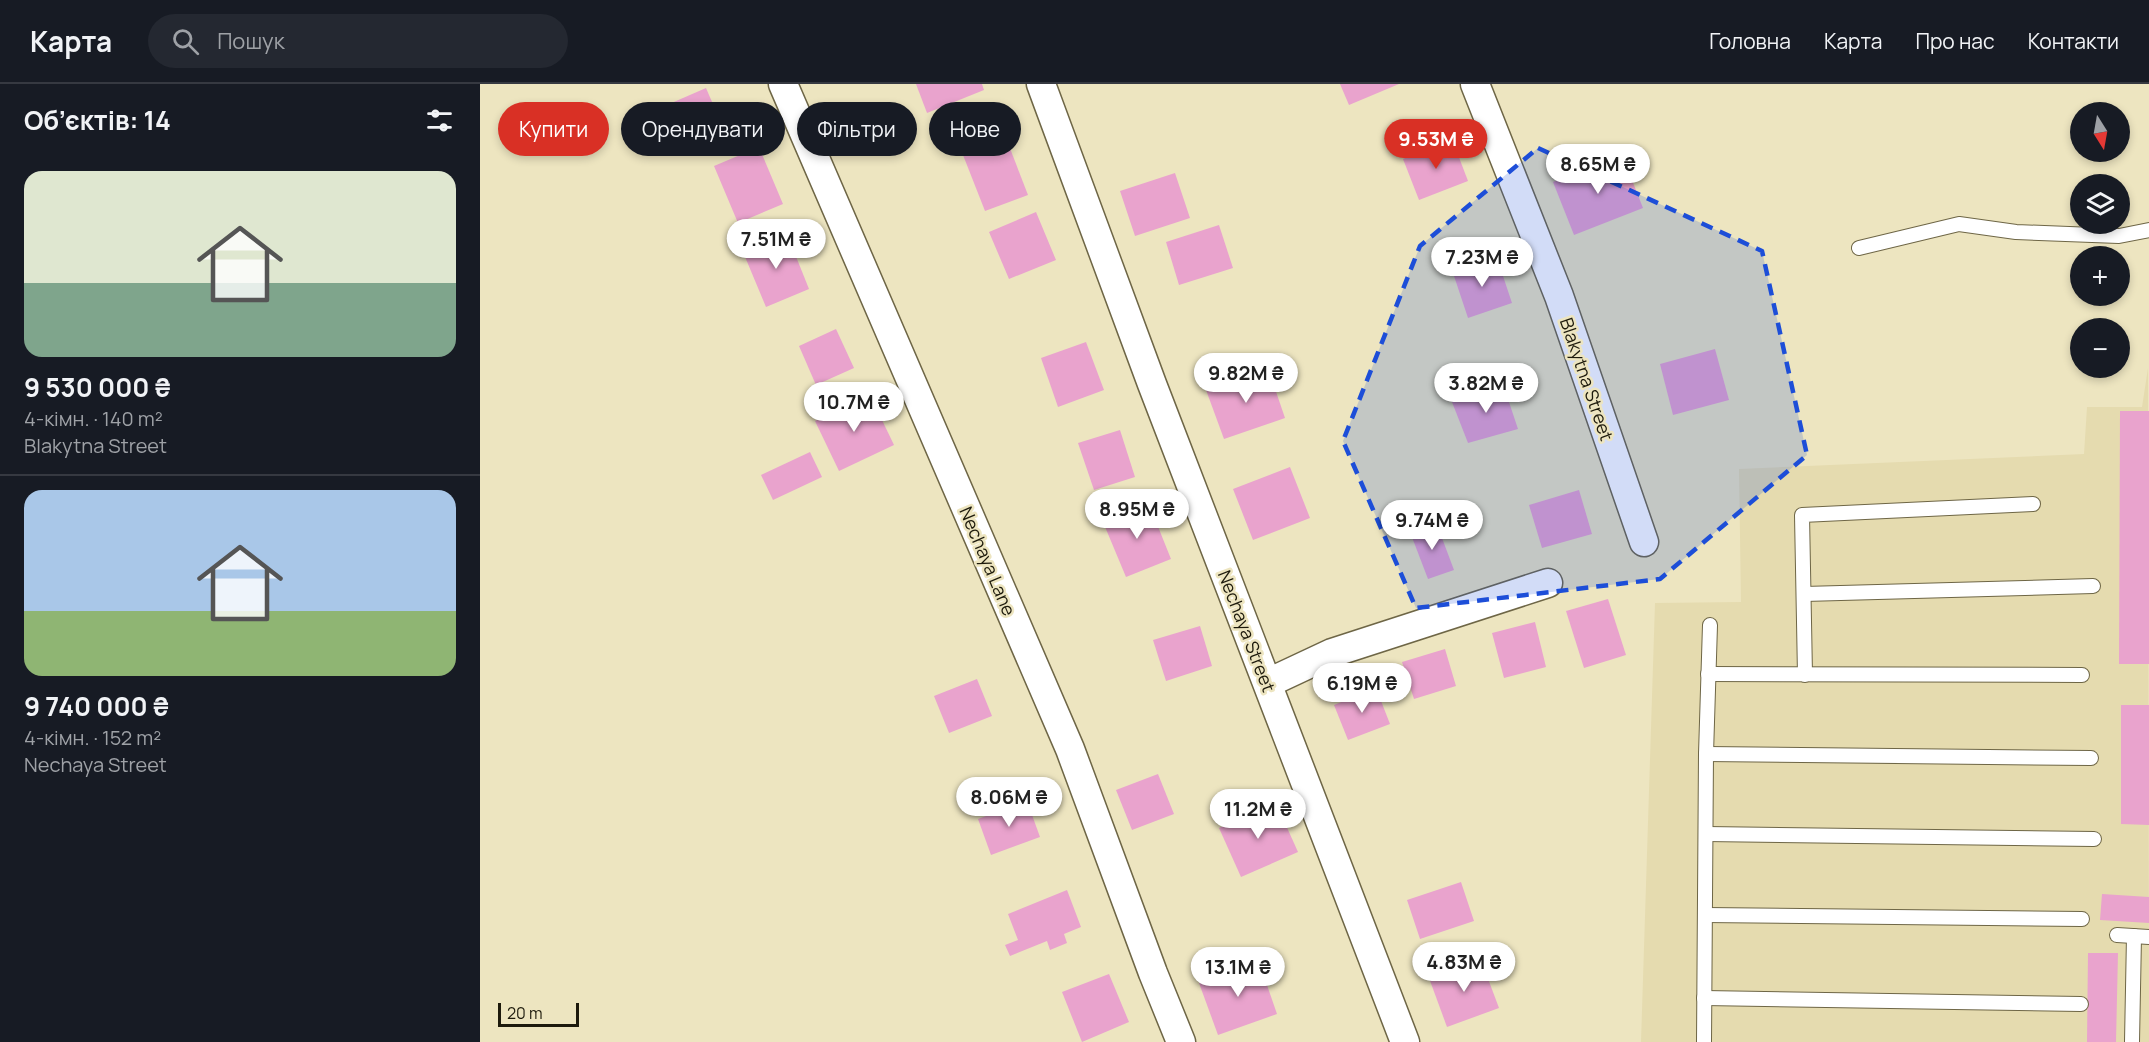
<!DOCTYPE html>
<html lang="uk">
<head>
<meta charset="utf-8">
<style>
	:root { --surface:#171b24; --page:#242831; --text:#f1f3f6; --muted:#9ea1a6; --line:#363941; --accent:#d93025 }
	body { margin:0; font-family:Manrope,sans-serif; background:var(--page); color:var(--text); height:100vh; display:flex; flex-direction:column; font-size:22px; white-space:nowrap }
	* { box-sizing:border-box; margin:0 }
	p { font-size:20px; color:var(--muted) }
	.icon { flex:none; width:33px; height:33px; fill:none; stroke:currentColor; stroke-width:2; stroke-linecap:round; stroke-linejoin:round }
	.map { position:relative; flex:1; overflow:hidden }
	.side { display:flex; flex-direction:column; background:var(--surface); width:480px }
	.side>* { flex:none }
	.top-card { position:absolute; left:18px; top:18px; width:570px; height:54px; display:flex; gap:12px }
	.needle { width:39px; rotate:169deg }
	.fabs { position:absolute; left:1590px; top:18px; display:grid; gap:12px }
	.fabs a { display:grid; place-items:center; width:60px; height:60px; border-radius:50%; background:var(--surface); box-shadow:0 3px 9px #0003; font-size:30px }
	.scale { position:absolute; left:18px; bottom:15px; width:81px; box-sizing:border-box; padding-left:6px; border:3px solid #1d1a0c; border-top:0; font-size:16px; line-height:21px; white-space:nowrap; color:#1d1a0c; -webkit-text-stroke:4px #ede5c0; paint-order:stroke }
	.price { position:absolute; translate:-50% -51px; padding:0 14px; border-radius:21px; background:#fff; color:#222; font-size:20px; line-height:39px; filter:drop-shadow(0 2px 3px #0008) }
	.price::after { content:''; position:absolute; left:50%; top:36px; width:18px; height:14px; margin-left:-9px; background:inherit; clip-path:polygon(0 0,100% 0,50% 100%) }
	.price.on { background:var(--accent); color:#fff }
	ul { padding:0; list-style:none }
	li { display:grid; align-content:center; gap:12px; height:318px; padding:0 24px }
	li+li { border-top:2px solid var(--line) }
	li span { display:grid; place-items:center; height:186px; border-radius:18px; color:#555 }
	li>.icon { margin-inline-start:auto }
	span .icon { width:108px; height:108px; fill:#fffc; stroke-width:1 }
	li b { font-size:26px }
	h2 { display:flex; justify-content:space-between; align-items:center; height:72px; padding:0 24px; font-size:26px }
	.chip { padding:0 21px; border-radius:27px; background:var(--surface); box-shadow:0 3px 9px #0003; font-size:21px; line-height:54px }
	.chip.on { background:var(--accent); color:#fff }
	header { display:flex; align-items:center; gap:36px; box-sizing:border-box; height:84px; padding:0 30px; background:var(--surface); border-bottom:2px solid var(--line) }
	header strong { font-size:28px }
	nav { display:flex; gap:33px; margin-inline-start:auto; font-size:21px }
	.search { width:420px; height:54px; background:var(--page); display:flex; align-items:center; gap:15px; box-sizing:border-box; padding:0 21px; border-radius:33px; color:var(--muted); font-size:22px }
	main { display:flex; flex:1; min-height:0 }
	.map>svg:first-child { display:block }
	.built { fill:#e5dbaf }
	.building { fill:#e9a3cd }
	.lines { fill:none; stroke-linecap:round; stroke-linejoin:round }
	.lane-casing { stroke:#6e6646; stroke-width:16 }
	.street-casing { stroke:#6e6646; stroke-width:31 }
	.lane { stroke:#fff; stroke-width:14 }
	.street { stroke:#fff; stroke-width:28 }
	.marked { fill:#1d4ed8; fill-opacity:0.2; stroke:#1d4ed8; stroke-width:4.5; stroke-dasharray:12 8; stroke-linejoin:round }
	.labels { text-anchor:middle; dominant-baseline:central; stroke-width:5; stroke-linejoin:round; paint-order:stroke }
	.street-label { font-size:18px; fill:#1d1a0c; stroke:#ede5c0 }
</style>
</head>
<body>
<header>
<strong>Карта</strong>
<div class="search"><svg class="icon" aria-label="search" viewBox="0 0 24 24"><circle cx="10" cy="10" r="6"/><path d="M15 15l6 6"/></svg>Пошук</div>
<nav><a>Головна</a><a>Карта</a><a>Про нас</a><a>Контакти</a></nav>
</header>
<main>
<section class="side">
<h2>Об’єктів: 14<svg class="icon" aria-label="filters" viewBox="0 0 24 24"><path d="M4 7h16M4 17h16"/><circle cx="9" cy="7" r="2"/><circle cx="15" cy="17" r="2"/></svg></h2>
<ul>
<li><span style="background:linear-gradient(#dfe7d0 60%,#7fa58c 0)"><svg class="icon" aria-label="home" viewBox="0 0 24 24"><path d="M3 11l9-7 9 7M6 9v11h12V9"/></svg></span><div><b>9 530 000 ₴</b><p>4-кімн. · 140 m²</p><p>Blakytna Street</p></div></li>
<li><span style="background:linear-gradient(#a9c7e8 65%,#8fb573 0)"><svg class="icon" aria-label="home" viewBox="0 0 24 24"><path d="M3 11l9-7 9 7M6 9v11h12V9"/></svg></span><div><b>9 740 000 ₴</b><p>4-кімн. · 152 m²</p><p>Nechaya Street</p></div></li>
</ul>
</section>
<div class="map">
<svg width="1669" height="958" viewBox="0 0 1669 958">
	<rect width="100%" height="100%" fill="#ede5c0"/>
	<polygon class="built" points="1668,284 1669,958 1161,958 1175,519 1261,518 1259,385 1604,370 1607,323 1662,323"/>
	<g class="building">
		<polygon points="436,0 502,0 504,6 447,29"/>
		<polygon points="860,0 919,0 869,21"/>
		<polygon points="226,4 245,48 199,68 180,24"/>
		<polygon points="526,54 548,111 505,127 483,71"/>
		<polygon points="972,55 988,97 939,116 923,75"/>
		<polygon points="279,63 303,120 258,139 234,82"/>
		<polygon points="1142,71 1163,124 1094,151 1073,98"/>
		<polygon points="695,89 710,134 655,152 640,107"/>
		<polygon points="556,128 576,176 529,195 509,148"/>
		<polygon points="739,141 753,184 699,201 686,158"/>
		<polygon points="307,150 329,205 286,223 263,168"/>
		<polygon points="1017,174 1032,219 988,234 973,189"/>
		<polygon points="356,245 374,284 336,301 319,262"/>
		<polygon points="606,258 624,306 578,323 561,274"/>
		<polygon points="1235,265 1249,316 1193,331 1180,280"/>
		<polygon points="788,284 805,334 744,355 726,306"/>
		<polygon points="1023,300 1038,345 988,359 972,318"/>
		<polygon points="390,311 414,361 359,387 335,337"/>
		<polygon points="1640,327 1669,327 1669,580 1639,580"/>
		<polygon points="640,346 655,393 614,406 598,359"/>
		<polygon points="330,368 342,393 293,416 281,391"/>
		<polygon points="810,383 830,434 773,456 753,405"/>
		<polygon points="1099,406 1112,450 1062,464 1049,421"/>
		<polygon points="669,420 691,475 646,493 623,438"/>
		<polygon points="956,438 974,486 948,495 930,448"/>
		<polygon points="1128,515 1146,571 1104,584 1086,527"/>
		<polygon points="1055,538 1066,583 1024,594 1012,549"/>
		<polygon points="720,542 732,582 686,597 673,556"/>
		<polygon points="965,565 976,602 934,615 922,578"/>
		<polygon points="497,595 512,632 469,649 454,612"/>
		<polygon points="896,604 910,640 868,656 854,621"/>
		<polygon points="1641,621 1669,621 1669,741 1641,740"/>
		<polygon points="678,690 694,730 652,746 636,706"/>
		<polygon points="547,717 560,753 511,771 498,735"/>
		<polygon points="796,719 818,768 761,793 739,744"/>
		<polygon points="981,798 994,837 940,855 927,816"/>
		<polygon points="587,806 601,843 584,850 587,859 570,866 567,857 530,872 525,861 538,856 528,830"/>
		<polygon points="1622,810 1669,813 1669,839 1620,836"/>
		<polygon points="1608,869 1638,869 1636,958 1607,958"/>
		<polygon points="1001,876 1019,924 967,943 949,894"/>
		<polygon points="779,878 797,930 738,951 719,899"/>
		<polygon points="629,890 649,938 602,958 582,908"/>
	</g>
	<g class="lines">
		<g class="lane-casing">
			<g id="lane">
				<polyline points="1379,164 1479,140 1536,148 1639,152 1669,146"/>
				<polyline points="1324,510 1613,502"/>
				<polyline points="1228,590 1602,591"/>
				<polyline points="1325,591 1322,431 1553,420"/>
				<polyline points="1226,670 1611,674"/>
				<polyline points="1226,750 1614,755"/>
				<polyline points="1225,831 1602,835"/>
				<polyline points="1637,851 1669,853"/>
				<polyline points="1224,914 1601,920"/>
				<polyline points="1224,958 1226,670 1230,541"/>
				<polyline points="1652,958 1654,852"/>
			</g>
		</g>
		<g class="street-casing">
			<g id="street">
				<polyline points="303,0 590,665 673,889 701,958"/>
				<polyline points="561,0 672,300 925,958"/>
				<polyline points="995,0 1079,212 1164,458"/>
				<polyline points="788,599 852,569 1068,499"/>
			</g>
		</g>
		<use href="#lane" class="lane"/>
		<use href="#street" class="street"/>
	</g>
	<path class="marked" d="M1058,64L1282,167L1327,371L1180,495L936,524L863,357L940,162Z"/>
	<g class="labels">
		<g class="street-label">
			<text transform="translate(1107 295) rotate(71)">Blakytna Street</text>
			<text transform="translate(508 477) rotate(67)">Nechaya Lane</text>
			<text transform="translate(767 547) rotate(69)">Nechaya Street</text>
		</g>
	</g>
</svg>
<div class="fabs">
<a><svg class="needle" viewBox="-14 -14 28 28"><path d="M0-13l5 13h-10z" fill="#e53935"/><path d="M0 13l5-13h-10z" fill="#9ea1a6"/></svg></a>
<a><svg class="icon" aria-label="layers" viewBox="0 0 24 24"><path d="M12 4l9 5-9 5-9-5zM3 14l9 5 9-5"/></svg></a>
<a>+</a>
<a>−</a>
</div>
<div class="scale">20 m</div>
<b class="price on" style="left:956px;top:86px">9.53M ₴</b>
<b class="price" style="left:1118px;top:111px">8.65M ₴</b>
<b class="price" style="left:296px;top:186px">7.51M ₴</b>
<b class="price" style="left:1002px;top:204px">7.23M ₴</b>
<b class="price" style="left:766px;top:320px">9.82M ₴</b>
<b class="price" style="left:1006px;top:330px">3.82M ₴</b>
<b class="price" style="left:374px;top:349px">10.7M ₴</b>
<b class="price" style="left:657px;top:456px">8.95M ₴</b>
<b class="price" style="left:952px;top:467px">9.74M ₴</b>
<b class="price" style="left:882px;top:630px">6.19M ₴</b>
<b class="price" style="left:529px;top:744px">8.06M ₴</b>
<b class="price" style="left:778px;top:756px">11.2M ₴</b>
<b class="price" style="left:984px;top:909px">4.83M ₴</b>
<b class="price" style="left:758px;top:914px">13.1M ₴</b>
<div class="top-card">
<a class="chip on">Купити</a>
<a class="chip">Орендувати</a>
<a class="chip">Фільтри</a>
<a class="chip">Нове</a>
</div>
</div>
</main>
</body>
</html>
